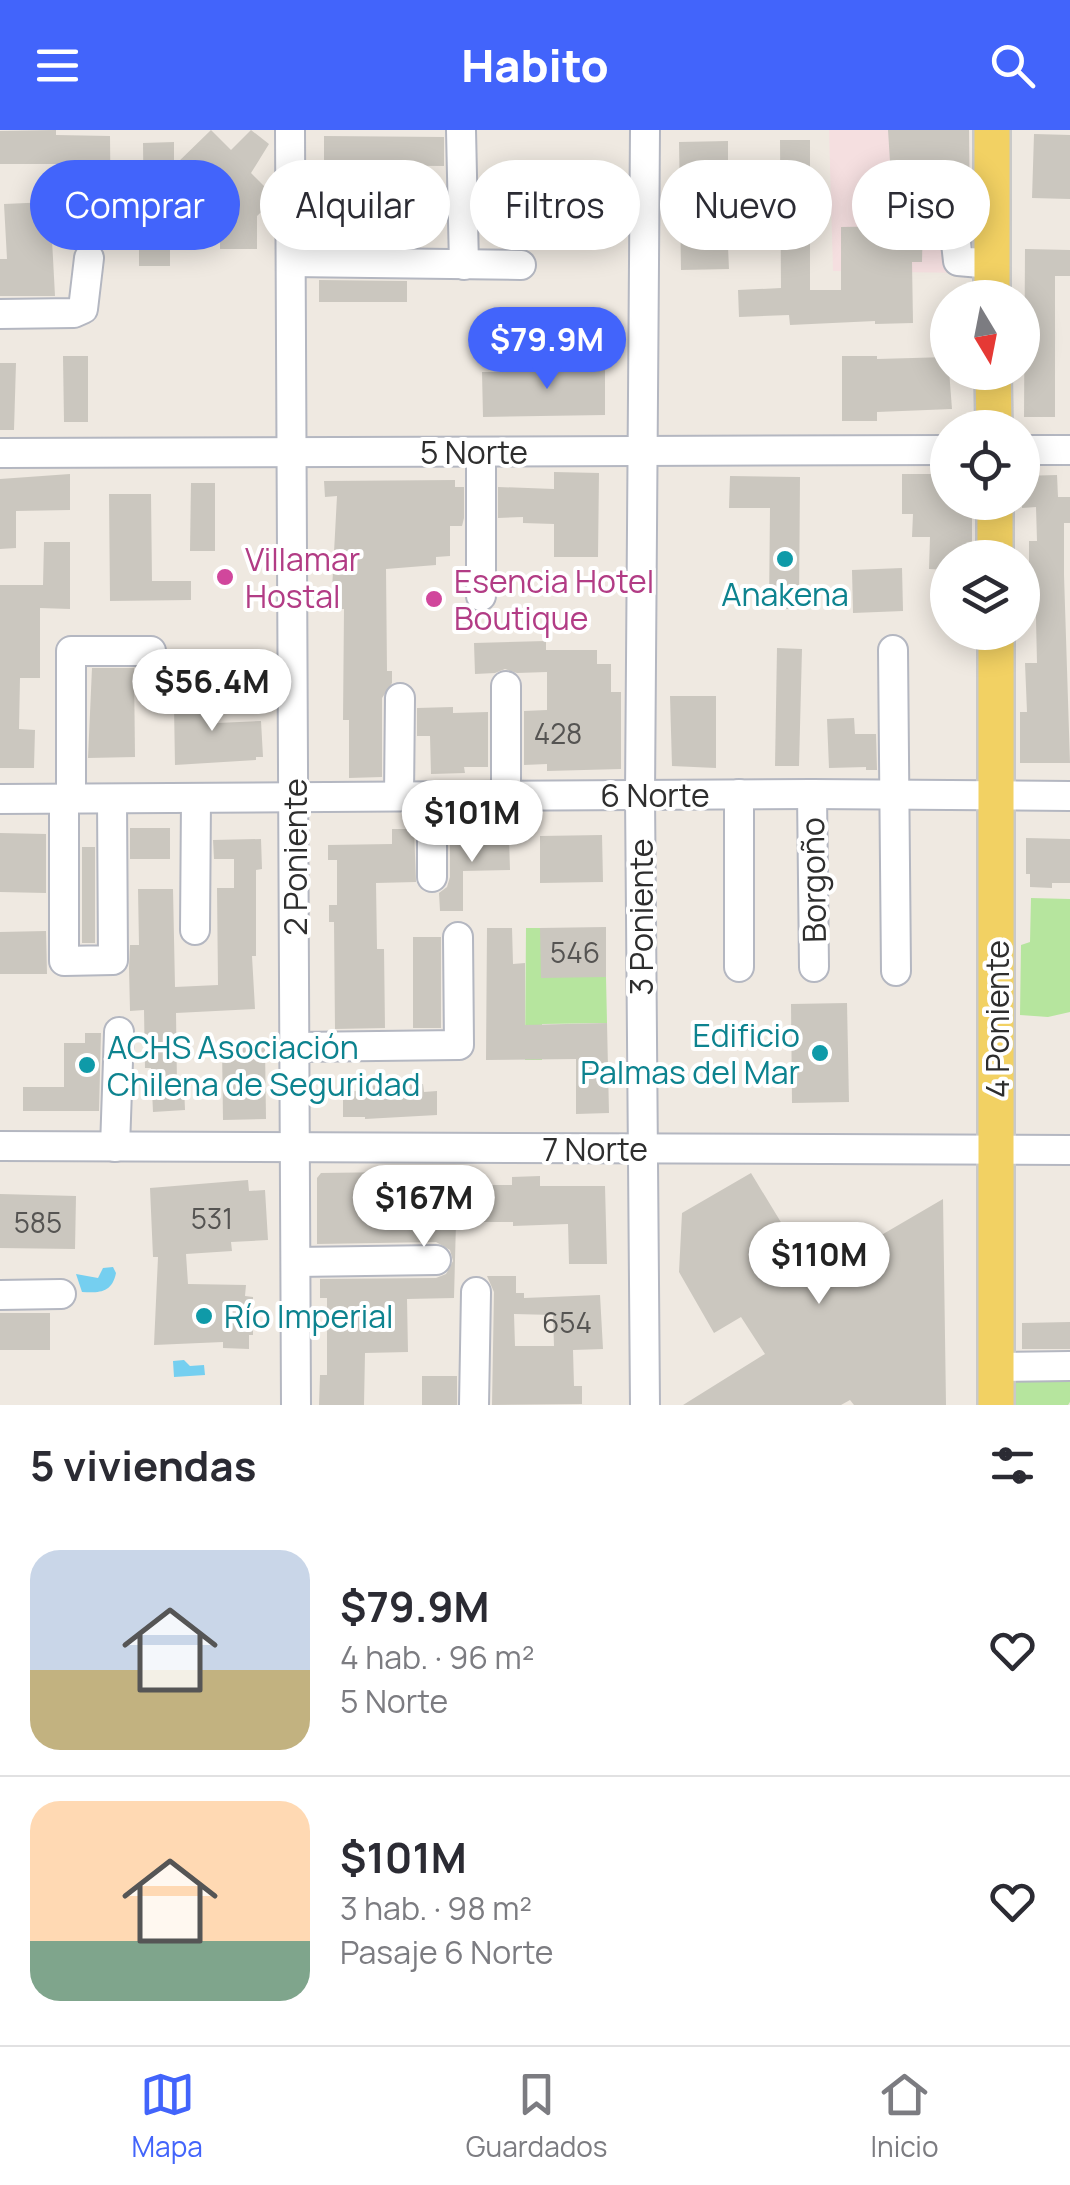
<!DOCTYPE html>
<html lang="es">
<head>
<meta charset="utf-8">
<style>
	:root { --surface:#fff; --page:#f7f7f7; --text:#2b2b33; --muted:#7c7c81; --line:#e1e1e2; --accent:#4264fb }
	body { margin:0; font-family:Manrope,sans-serif; background:var(--page); color:var(--text); height:100vh; display:flex; flex-direction:column; font-size:38px; white-space:nowrap }
	* { box-sizing:border-box; margin:0 }
	p { font-size:32px; color:var(--muted) }
	.icon { flex:none; width:55px; height:55px; fill:none; stroke:currentColor; stroke-width:2; stroke-linecap:round; stroke-linejoin:round }
	.map { position:relative; height:1275px; overflow:hidden }
	.drawer { display:flex; flex-direction:column; background:var(--surface); flex:1 }
	.drawer>* { flex:none }
	.hud { position:absolute; left:30px; top:30px; width:1010px; height:90px; display:flex; gap:20px }
	.needle { width:65px; rotate:170deg }
	.controls { position:absolute; left:930px; top:150px; display:grid; gap:20px }
	.controls a { display:grid; place-items:center; width:110px; height:110px; border-radius:50%; background:var(--surface); box-shadow:0 5px 25px #0003; font-size:50px }
	.price { position:absolute; translate:-50% -85px; padding:0 22px; border-radius:35px; background:#fff; color:#222; font-size:32px; line-height:65px; filter:drop-shadow(0 2px 5px #0008) }
	.price::after { content:''; position:absolute; left:50%; top:60px; width:30px; height:22px; margin-left:-15px; background:inherit; clip-path:polygon(0 0,100% 0,50% 100%) }
	.price.selected { background:var(--accent); color:#fff }
	ul { padding:0; list-style:none }
	li { display:flex; align-items:center; gap:30px; height:250px; padding:0 30px }
	li+li { border-top:2px solid var(--line) }
	li span { display:grid; place-items:center; flex:none; width:280px; height:200px; border-radius:30px; color:#555 }
	li>.icon { margin-inline-start:auto }
	span .icon { width:120px; height:120px; fill:#fffc; stroke-width:1 }
	li b { font-size:42px }
	h2 { display:flex; justify-content:space-between; align-items:center; height:120px; padding:0 30px; font-size:42px }
	.chip { padding:0 35px; border-radius:45px; background:var(--surface); box-shadow:0 5px 25px #0003; font-size:35px; line-height:90px }
	.chip.selected { background:var(--accent); color:#fff }
	header { display:flex; justify-content:space-between; align-items:center; height:130px; padding:0 30px; background:var(--accent); color:#fff; font-size:45px; font-weight:800 }
	.dock { display:flex; justify-content:space-around; align-items:center; height:140px; border-top:2px solid var(--line); background:var(--surface); font-size:28px; color:var(--muted) }
	.dock a { display:grid; justify-items:center; gap:5px }
	.dock .selected { color:var(--accent) }
	.map>svg:first-child { display:block }
	.medical { fill:#f5dfe0 }
	.green { fill:#b6e59e }
	.water { fill:#75cff0 }
	.building { fill:#cbc7bf; fill-rule:evenodd }
	.lines { fill:none; stroke-linecap:round; stroke-linejoin:round }
	.minor-casing { stroke:#b4b7c1; stroke-width:32 }
	.major-casing { stroke:#c9c9c9; stroke-width:40 }
	.minor { stroke:#fff; stroke-width:28 }
	.major { stroke:#f2d163; stroke-width:35 }
	.culture-dot { fill:#0f9aa8; stroke:#fff; stroke-width:4 }
	.hotel-dot { fill:#d1479c; stroke:#fff; stroke-width:4 }
	.labels { text-anchor:middle; dominant-baseline:central; stroke-width:8; stroke-linejoin:round; paint-order:stroke }
	.number-label { font-size:28px; fill:#555452 }
	.street-label { font-size:32px; fill:#2e2e2e; stroke:#fff }
	.hotel-label { font-size:32px; fill:#b23c85; stroke:#fff; text-anchor:start }
	.culture-label { font-size:32px; fill:#0d838f; stroke:#fff; text-anchor:start }
</style>
</head>
<body>
<header><svg class="icon" aria-label="menu" viewBox="0 0 24 24"><path d="M4 6h16M4 12h16M4 18h16"/></svg>Habito<svg class="icon" aria-label="search" viewBox="0 0 24 24"><circle cx="10" cy="10" r="6"/><path d="M15 15l6 6"/></svg></header>
<div class="map">
<svg width="1070" height="1275" viewBox="0 0 1070 1275">
	<rect width="100%" height="100%" fill="#efe9e1"/>
	<polygon class="medical" points="829,0 969,0 970,87 966,97 966,143 833,141"/>
	<g class="green">
		<polygon points="1031,768 1070,769 1070,882 1048,887 1020,885 1021,815 1030,812"/>
		<polygon points="526,798 544,798 545,847 606,847 607,893 542,894 542,930 525,930"/>
		<polygon points="1016,1246 1070,1247 1070,1272 1068,1275 1016,1275"/>
	</g>
	<g class="water">
		<path d="M113,1137L116,1143C112,1163 99,1163 82,1162L76,1144L98,1148L103,1138Z"/>
		<polygon points="184,1230 190,1236 204,1235 205,1245 174,1247 173,1231"/>
	</g>
	<g class="building">
		<polygon points="56,0 56,5 110,6 111,107 80,107 79,34 0,34 0,1"/>
		<polygon points="211,0 231,20 251,0 269,14 251,43 273,65 273,71 257,86 257,119 220,119 220,104 170,55 170,136 139,136 139,99 144,99 143,13 174,12 174,36"/>
		<polygon points="888,0 969,0 970,87 923,87 922,132 912,132 913,193 875,194 875,191 790,195 789,185 739,187 738,160 781,158 780,10 810,10 810,160 841,160 841,97 894,96"/>
		<polygon points="1034,4 1070,5 1070,69 1032,68"/>
		<polygon points="324,6 444,7 444,36 324,35"/>
		<polygon points="728,11 728,35 716,35 718,118 728,117 729,139 681,140 679,12"/>
		<polygon points="50,72 55,166 0,166 0,129 7,129 4,74"/>
		<polygon points="324,72 391,72 391,116 329,115 329,100 324,100"/>
		<polygon points="1025,119 1070,120 1070,146 1055,146 1055,287 1024,287"/>
		<polygon points="319,150 407,151 407,172 319,172"/>
		<polygon points="586,222 605,222 605,285 483,287 482,242 586,242"/>
		<polygon points="63,226 88,226 88,292 64,292"/>
		<polygon points="842,226 877,226 877,229 948,227 952,279 877,282 877,291 842,291"/>
		<polygon points="0,233 16,233 14,300 0,300"/>
		<polygon points="554,342 599,343 598,427 554,427 554,394 523,393 523,387 498,388 498,357 554,359"/>
		<polygon points="70,344 70,380 16,381 16,418 0,419 0,349"/>
		<polygon points="902,344 948,344 948,372 972,372 972,428 948,428 948,440 929,439 930,407 912,407 913,384 902,384"/>
		<polygon points="1057,345 1058,367 1070,367 1070,393 1064,393 1064,445 1070,633 1020,633 1020,582 1027,582 1025,533 1037,533 1035,446 1029,446 1029,411 1037,411 1036,377 1022,378 1022,346"/>
		<polygon points="730,346 800,347 799,479 769,479 770,378 729,378"/>
		<polygon points="455,350 455,357 464,357 464,388 462,396 450,396 450,426 436,427 436,435 386,439 387,541 392,541 392,553 382,568 382,647 349,648 349,590 343,590 344,479 331,479 337,366 325,367 324,351"/>
		<polygon points="191,353 215,353 215,421 190,421"/>
		<polygon points="109,364 151,364 152,451 191,451 191,470 110,471"/>
		<polygon points="44,412 70,412 70,479 40,478 40,548 20,548 19,599 35,600 34,638 0,638 0,455 43,455"/>
		<polygon points="902,438 903,481 853,483 852,440"/>
		<polygon points="546,511 546,520 597,520 597,534 611,534 611,562 621,562 621,639 547,641 547,634 524,635 524,581 547,580 547,542 517,543 505,539 495,543 475,544 474,513"/>
		<polygon points="777,518 802,519 799,636 775,636"/>
		<polygon points="92,538 134,538 135,627 88,628"/>
		<polygon points="209,560 210,582 217,582 217,593 261,591 263,627 256,627 256,630 175,635 174,576 180,575 179,561"/>
		<polygon points="670,566 716,566 716,638 672,636"/>
		<polygon points="453,577 453,583 488,582 488,637 464,637 465,643 431,644 430,606 417,606 417,578"/>
		<polygon points="854,588 855,604 876,604 877,640 866,640 866,637 829,638 827,589"/>
		<polygon points="450,697 456,697 456,708 509,708 510,740 463,741 463,781 440,781 439,763 447,757 450,747"/>
		<rect x="130" y="698" width="40" height="31"/>
		<polygon points="392,699 414,699 416,752 376,753 377,819 384,819 385,898 335,899 334,792 329,792 329,775 337,775 337,730 328,730 328,715 392,714"/>
		<polygon points="0,703 46,704 46,763 0,762"/>
		<polygon points="602,705 603,752 540,753 540,706"/>
		<polygon points="1026,708 1070,709 1070,753 1052,753 1052,758 1030,757 1030,744 1026,744"/>
		<polygon points="261,709 262,739 256,740 256,826 252,826 255,879 176,883 177,954 184,954 185,980 153,982 151,938 145,938 144,880 130,881 129,838 130,815 139,815 138,759 173,759 175,857 218,855 217,758 234,758 234,729 214,729 213,710"/>
		<rect x="82" y="717" width="13" height="96"/>
		<polygon points="606,797 606,847 541,848 540,798"/>
		<polygon points="487,798 512,798 513,834 525,833 525,895 607,893 609,983 576,984 576,929 486,930"/>
		<polygon points="46,801 47,844 0,844 0,802"/>
		<rect x="413" y="807" width="28" height="91"/>
		<polygon points="847,873 849,972 792,973 791,874"/>
		<polygon points="85,903 101,903 99,981 23,981 23,957 64,957 64,913 85,913"/>
		<polygon points="265,917 266,989 223,990 222,918"/>
		<polygon points="423,954 424,962 437,961 437,985 365,989 365,987 343,987 343,961 358,961 358,956"/>
		<polygon points="465,1041 465,1055 512,1055 512,1047 540,1046 540,1056 605,1056 607,1134 569,1134 568,1094 513,1096 513,1092 456,1092 454,1168 407,1169 408,1222 365,1223 364,1275 319,1275 320,1245 327,1245 327,1168 320,1168 320,1149 436,1148 446,1144 453,1131 450,1120 436,1112 317,1114 317,1048 321,1043"/>
		<polygon points="751,1043 813,1145 943,1069 946,1275 854,1275 850,1270 841,1275 683,1275 765,1224 741,1187 714,1203 679,1142 682,1083"/>
		<polygon points="248,1050 249,1061 265,1060 268,1110 231,1112 232,1121 186,1124 188,1154 246,1155 245,1166 253,1167 253,1205 249,1205 249,1219 223,1218 223,1212 154,1215 158,1127 153,1127 150,1058"/>
		<polygon points="0,1064 76,1066 75,1119 0,1118"/>
		<path d="M487,1146H516V1163H524V1168L600,1165L603,1219L573,1220L574,1256H582V1274L492,1275L494,1162ZM514,1184L553,1185L554,1216H515Z"/>
		<rect x="0" y="1183" width="50" height="37"/>
		<polygon points="1070,1192 1070,1219 1022,1219 1022,1193"/>
		<rect x="422" y="1246" width="35" height="29"/>
	</g>
	<g class="lines">
		<g class="minor-casing">
			<g id="minor">
				<polyline points="290,0 296,1275"/>
				<polyline points="461,0 464,135"/>
				<polyline points="645,0 640,665 645,1275"/>
				<polyline points="955,104 958,131 992,134"/>
				<polyline points="291,132 521,135"/>
				<polyline points="0,184 74,183 83,179 89,128"/>
				<polyline points="1022,320 1070,320"/>
				<polyline points="481,322 481,466"/>
				<polyline points="0,323 948,320"/>
				<polyline points="893,520 896,841"/>
				<polyline points="506,556 506,666"/>
				<polyline points="739,664 739,837"/>
				<polyline points="812,664 814,837"/>
				<polyline points="399,666 400,568"/>
				<polyline points="0,669 812,664 1070,666"/>
				<polyline points="64,669 64,831 113,830 112,669"/>
				<polyline points="71,669 71,521 151,521"/>
				<polyline points="432,747 432,666"/>
				<polyline points="195,800 196,668"/>
				<polyline points="296,917 459,915 458,807"/>
				<polyline points="0,1016 1070,1020"/>
				<polyline points="115,1017 119,902"/>
				<polyline points="296,1132 436,1130"/>
				<polyline points="0,1165 61,1164"/>
				<polyline points="996,1237 1070,1236"/>
				<polyline points="474,1275 476,1162"/>
			</g>
		</g>
		<g class="major-casing">
			<g id="major">
				<polyline points="992,0 992,168"/>
				<polyline points="993,242 994,298"/>
				<polyline points="995,372 995,428"/>
				<polyline points="996,1275 996,502"/>
			</g>
		</g>
		<use href="#minor" class="minor"/>
		<use href="#major" class="major"/>
	</g>
	<g class="culture-dot">
		<circle cx="785" cy="429" r="10"/>
		<circle cx="820" cy="923" r="10"/>
		<circle cx="87" cy="935" r="10"/>
		<circle cx="204" cy="1186" r="10"/>
	</g>
	<g class="hotel-dot">
		<circle cx="225" cy="447" r="10"/>
		<circle cx="434" cy="469" r="10"/>
	</g>
	<g class="labels">
		<g class="number-label">
			<text x="558" y="603">428</text>
			<text x="575" y="822">546</text>
			<text x="212" y="1088">531</text>
			<text x="38" y="1092">585</text>
			<text x="567" y="1192">654</text>
		</g>
		<g class="street-label">
			<text x="474" y="322">5 Norte</text>
			<text x="655" y="665">6 Norte</text>
			<text transform="translate(295 727) rotate(-90)">2 Poniente</text>
			<text transform="translate(813 750) rotate(-91)">Borgoño</text>
			<text transform="translate(641 787) rotate(-90)">3 Poniente</text>
			<text transform="translate(997 889) rotate(-90)">4 Poniente</text>
			<text x="595" y="1019">7 Norte</text>
		</g>
		<g class="hotel-label">
			<text x="245" y="429">Villamar<tspan x="245" dy="37">Hostal</tspan></text>
			<text x="454" y="451">Esencia Hotel<tspan x="454" dy="37">Boutique</tspan></text>
		</g>
		<g class="culture-label">
			<text x="785" y="464" text-anchor="middle">Anakena</text>
			<text x="800" y="905" text-anchor="end">Edificio<tspan x="800" dy="37">Palmas del Mar</tspan></text>
			<text x="107" y="917">ACHS Asociación<tspan x="107" dy="37">Chilena de Seguridad</tspan></text>
			<text x="224" y="1186">Río Imperial</text>
		</g>
	</g>
</svg>
<div class="controls">
<a><svg class="needle" viewBox="-14 -14 28 28"><path d="M0-13l5 13h-10z" fill="#e53935"/><path d="M0 13l5-13h-10z" fill="#7c7c81"/></svg></a>
<a><svg class="icon" aria-label="locate" viewBox="0 0 24 24"><circle cx="12" cy="12" r="6"/><path d="M12 2v4M12 18v4M2 12h4M18 12h4"/></svg></a>
<a><svg class="icon" aria-label="layers" viewBox="0 0 24 24"><path d="M12 4l9 5-9 5-9-5zM3 14l9 5 9-5"/></svg></a>
</div>
<b class="price selected" style="left:547px;top:262px">$79.9M</b>
<b class="price" style="left:212px;top:604px">$56.4M</b>
<b class="price" style="left:472px;top:735px">$101M</b>
<b class="price" style="left:424px;top:1120px">$167M</b>
<b class="price" style="left:819px;top:1177px">$110M</b>
<div class="hud">
<a class="chip selected">Comprar</a>
<a class="chip">Alquilar</a>
<a class="chip">Filtros</a>
<a class="chip">Nuevo</a>
<a class="chip">Piso</a>
</div>
</div>
<section class="drawer">
<h2>5 viviendas<svg class="icon" aria-label="filters" viewBox="0 0 24 24"><path d="M4 7h16M4 17h16"/><circle cx="9" cy="7" r="2"/><circle cx="15" cy="17" r="2"/></svg></h2>
<ul>
<li><span style="background:linear-gradient(#c9d6e8 60%,#c2b280 0)"><svg class="icon" aria-label="home" viewBox="0 0 24 24"><path d="M3 11l9-7 9 7M6 9v11h12V9"/></svg></span><div><b>$79.9M</b><p>4 hab. · 96 m²</p><p>5 Norte</p></div><svg class="icon" aria-label="heart" viewBox="0 0 24 24"><path d="M12 20l-8-8c-3-5 5-10 8-4 3-6 11-1 8 4z"/></svg></li>
<li><span style="background:linear-gradient(#ffd9b3 70%,#7fa58c 0)"><svg class="icon" aria-label="home" viewBox="0 0 24 24"><path d="M3 11l9-7 9 7M6 9v11h12V9"/></svg></span><div><b>$101M</b><p>3 hab. · 98 m²</p><p>Pasaje 6 Norte</p></div><svg class="icon" aria-label="heart" viewBox="0 0 24 24"><path d="M12 20l-8-8c-3-5 5-10 8-4 3-6 11-1 8 4z"/></svg></li>
</ul>
</section>
<nav class="dock">
<a class="selected"><svg class="icon" aria-label="map" viewBox="0 0 24 24"><path d="M3 6l6-2 6 2 6-2v14l-6 2-6-2-6 2zM9 4v14M15 6v14"/></svg>Mapa</a>
<a><svg class="icon" aria-label="saved" viewBox="0 0 24 24"><path d="M7 4h10v16l-5-4-5 4z"/></svg>Guardados</a>
<a><svg class="icon" aria-label="home" viewBox="0 0 24 24"><path d="M3 11l9-7 9 7M6 9v11h12V9"/></svg>Inicio</a>
</nav>
</body>
</html>
